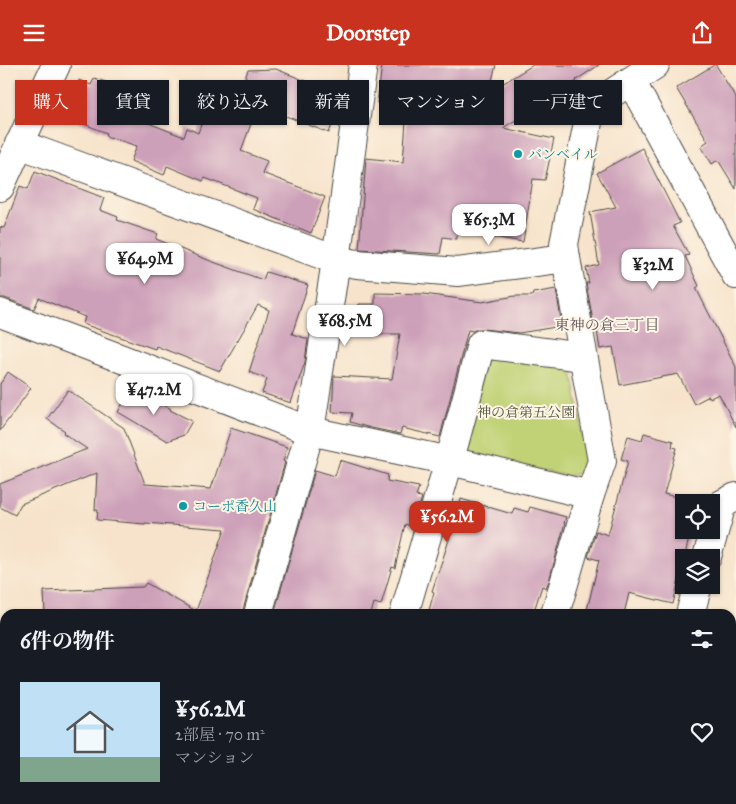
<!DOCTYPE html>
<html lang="ja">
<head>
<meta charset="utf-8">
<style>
	:root { --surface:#171b24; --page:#20242c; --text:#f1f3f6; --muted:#9ea1a6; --accent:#c8321e }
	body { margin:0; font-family:"IM FELL Great Primer","Noto Serif JP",serif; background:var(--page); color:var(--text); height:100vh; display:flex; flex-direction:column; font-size:19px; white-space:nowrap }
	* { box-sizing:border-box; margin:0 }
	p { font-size:16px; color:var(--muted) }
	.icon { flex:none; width:28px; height:28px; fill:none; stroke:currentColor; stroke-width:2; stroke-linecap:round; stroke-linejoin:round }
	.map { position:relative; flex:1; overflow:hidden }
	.details { position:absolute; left:0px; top:544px; width:736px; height:196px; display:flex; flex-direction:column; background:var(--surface); border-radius:15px 15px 0 0; box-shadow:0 1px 4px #0004 }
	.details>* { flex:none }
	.guide { position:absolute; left:15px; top:15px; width:706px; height:45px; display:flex; gap:10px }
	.fabs { position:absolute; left:675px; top:429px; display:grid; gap:10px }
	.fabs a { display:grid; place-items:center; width:45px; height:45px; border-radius:0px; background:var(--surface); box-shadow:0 1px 4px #0004; font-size:25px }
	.price { position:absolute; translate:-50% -42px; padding:0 11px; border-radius:10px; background:#fff; color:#222; font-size:16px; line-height:32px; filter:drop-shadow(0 1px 2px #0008) }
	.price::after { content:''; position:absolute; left:50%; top:30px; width:15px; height:11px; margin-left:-8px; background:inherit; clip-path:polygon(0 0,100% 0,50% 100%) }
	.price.active { background:var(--accent); color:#fff }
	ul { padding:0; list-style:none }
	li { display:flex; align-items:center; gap:15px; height:125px; padding:0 20px }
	li span { display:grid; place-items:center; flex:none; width:140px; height:100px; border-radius:0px; color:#555 }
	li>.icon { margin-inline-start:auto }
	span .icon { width:60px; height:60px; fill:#fffc; stroke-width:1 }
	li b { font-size:21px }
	h2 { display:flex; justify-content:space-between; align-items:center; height:60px; padding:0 20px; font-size:21px }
	.tag { padding:0 18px; border-radius:0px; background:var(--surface); box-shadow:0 1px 4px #0004; font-size:18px; line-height:45px }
	.tag.active { background:var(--accent); color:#fff }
	header { display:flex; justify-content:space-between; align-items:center; height:65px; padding:0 20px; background:var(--accent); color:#fff; font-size:22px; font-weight:800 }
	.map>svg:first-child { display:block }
	.green { fill:#c0d275; stroke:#767e50 }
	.building { fill:#cda0b9 }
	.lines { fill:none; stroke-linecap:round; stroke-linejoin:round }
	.minor-casing { stroke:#4a4743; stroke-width:30 }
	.minor { stroke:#fff; stroke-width:28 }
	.culture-dot { fill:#0f9aa8; stroke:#fcf5e5; stroke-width:2 }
	.labels { text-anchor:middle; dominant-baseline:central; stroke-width:4; stroke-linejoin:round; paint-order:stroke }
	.culture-label { font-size:14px; fill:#0d838f; stroke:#fcf5e5; text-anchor:start }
	.park-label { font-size:14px; fill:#50553e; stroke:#fcf5e5 }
	.neighbourhood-label { font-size:15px; fill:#64545d; stroke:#fcf5e5 }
</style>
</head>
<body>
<header><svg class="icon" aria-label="menu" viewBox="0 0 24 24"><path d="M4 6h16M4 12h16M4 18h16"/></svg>Doorstep<svg class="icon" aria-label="share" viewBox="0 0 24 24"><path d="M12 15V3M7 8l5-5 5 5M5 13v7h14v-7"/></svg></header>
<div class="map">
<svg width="736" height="739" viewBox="0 0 736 739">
	<rect width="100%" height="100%" fill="#fcf5e5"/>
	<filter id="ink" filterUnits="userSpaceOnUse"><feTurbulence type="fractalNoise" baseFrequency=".02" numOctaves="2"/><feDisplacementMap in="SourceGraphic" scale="10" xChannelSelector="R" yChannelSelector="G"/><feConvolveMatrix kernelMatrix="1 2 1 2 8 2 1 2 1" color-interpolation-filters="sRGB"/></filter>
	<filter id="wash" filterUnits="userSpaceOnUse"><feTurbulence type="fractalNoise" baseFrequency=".0096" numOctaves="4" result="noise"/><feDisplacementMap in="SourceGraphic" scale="20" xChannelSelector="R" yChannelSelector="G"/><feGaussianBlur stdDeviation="1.12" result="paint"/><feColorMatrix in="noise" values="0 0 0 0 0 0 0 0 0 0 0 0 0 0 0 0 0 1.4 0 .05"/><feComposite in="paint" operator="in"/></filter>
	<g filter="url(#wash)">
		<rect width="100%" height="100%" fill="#f7e3cb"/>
		<polygon class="green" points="494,289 563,298 572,305 587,393 583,406 568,412 471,388 465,377 485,295"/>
		<g id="blocks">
			<g class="building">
				<polygon points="382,0 496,0 489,27 533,0 599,0 576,15 577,16 503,63 554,74 545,115 533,114 523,177 457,166 457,174 443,172 440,189 359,184 366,93 403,97 407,42 377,38"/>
				<polygon points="714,0 716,0 736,33 736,124 718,95 712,99 701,81 708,76 676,23"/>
				<polygon points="276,4 343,31 329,68 258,40 241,86 267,96 262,108 325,132 311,168 253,144 257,133 205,113 203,116 167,101 164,110 131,96 137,81 106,71 107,68 66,52 79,15 91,20 94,13 147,31 142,44 145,45 141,55 184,72 187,63 198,68 217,16 241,25 248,5"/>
				<polygon points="642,83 680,158 673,161 689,190 685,191 699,221 696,223 736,302 736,362 719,329 710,333 709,331 694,339 678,309 620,320 613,282 600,284 595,255 593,256 586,218 589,218 586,203 599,200 590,147 616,142 597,108"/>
				<polygon points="35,106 104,133 100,145 118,152 117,155 158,169 156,174 208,195 263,215 266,207 308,220 292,269 308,274 305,297 291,338 262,328 267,314 249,307 269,245 258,240 220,306 156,281 155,284 83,259 85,252 39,233 34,244 5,233 0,233 0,162 4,163 20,121 28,124"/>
				<polygon points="556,224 562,261 519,268 483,264 476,264 473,266 468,265 440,372 402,363 400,369 367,362 350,357 352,348 332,347 334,311 392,314 400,269 342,269 344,248 359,247 359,239 375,239 375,228 424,229 482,237 515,231 532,231 533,228"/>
				<polygon points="8,307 31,323 0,366 0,319"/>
				<polygon points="132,322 171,344 170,345 192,356 184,370 167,376 118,347"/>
				<polygon points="68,325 124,363 145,419 211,424 231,363 287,382 283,396 285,397 243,545 243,549 45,549 44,526 143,522 146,518 196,546 225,464 145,458 145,459 97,455 98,445 95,445 97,408 21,439 15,450 0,442 0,419 87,384 63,368 65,366 47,354"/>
				<polygon points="644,368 673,376 672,382 677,383 664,429 684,434 684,465 691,465 673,539 629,528 624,549 586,549 599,495 588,492 596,466 608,470 628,396 621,394 628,371 642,375"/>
				<polygon points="340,395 388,410 387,416 419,422 416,431 422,432 413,462 405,459 395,503 392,502 381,540 374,538 371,549 274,549 315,405 335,411"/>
				<polygon points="461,434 512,449 514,443 528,447 530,442 566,452 564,458 565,458 549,516 546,523 542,521 533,549 428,549 434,527 432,526 450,472 444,470 453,438 460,439"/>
			</g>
		</g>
	</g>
	<g filter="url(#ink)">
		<use href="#blocks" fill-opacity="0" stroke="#4a4743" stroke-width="1"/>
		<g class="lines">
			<g class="minor-casing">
				<g id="minor">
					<polyline points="631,16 736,210"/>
					<polyline points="19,79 336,195 357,199 458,207 566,193 602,396 590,430 555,549"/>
					<polyline points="0,122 56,0"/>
					<polyline points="566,193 564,179 591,42 655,0"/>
					<polyline points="0,248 83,279 310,366 450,396 590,430"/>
					<polyline points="707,492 722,439 736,432"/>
					<polyline points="258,549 310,366 336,195 363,0"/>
					<polyline points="404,549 455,376 481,279 583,292"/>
					<polyline points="690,549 698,520"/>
					<polyline points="0,585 5,585"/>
					<polyline points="731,668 736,667"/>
					<polyline points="417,735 424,739"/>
					<polyline points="676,735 676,739"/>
					<polyline points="498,739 499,735"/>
				</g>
			</g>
			<use href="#minor" class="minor"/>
		</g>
	</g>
	<g class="culture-dot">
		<circle cx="518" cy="89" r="5"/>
		<circle cx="183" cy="441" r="5"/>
	</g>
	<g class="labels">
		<g class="culture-label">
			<text x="528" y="89">バンベイル</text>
			<text x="193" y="441">コーポ香久山</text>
		</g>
		<g class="park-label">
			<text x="526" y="347">神の倉第五公園</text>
		</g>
		<g class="neighbourhood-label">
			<text x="607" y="260">東神の倉三丁目</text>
		</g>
	</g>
</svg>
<div class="fabs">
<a><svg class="icon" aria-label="locate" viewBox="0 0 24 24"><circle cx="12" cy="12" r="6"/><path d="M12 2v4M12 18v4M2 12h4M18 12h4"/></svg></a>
<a><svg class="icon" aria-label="layers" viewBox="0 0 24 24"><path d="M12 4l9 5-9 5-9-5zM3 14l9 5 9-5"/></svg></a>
</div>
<b class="price" style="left:489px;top:181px">¥65.3M</b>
<b class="price" style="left:145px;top:220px">¥64.9M</b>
<b class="price" style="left:653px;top:226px">¥32M</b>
<b class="price" style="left:345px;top:282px">¥68.5M</b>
<b class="price" style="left:154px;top:351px">¥47.2M</b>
<b class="price active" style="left:447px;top:478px">¥56.2M</b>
<div class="guide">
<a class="tag active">購入</a>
<a class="tag">賃貸</a>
<a class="tag">絞り込み</a>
<a class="tag">新着</a>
<a class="tag">マンション</a>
<a class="tag">一戸建て</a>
</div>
<section class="details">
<h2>6件の物件<svg class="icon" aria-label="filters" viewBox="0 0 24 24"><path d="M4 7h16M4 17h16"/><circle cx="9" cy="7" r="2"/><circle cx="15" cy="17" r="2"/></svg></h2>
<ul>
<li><span style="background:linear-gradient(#bfe0f5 75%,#7fa58c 0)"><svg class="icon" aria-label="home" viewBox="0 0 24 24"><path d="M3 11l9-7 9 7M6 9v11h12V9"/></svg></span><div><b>¥56.2M</b><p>2部屋 · 70 m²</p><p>マンション</p></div><svg class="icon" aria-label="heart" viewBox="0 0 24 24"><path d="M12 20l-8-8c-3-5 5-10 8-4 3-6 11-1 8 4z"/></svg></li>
</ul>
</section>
</div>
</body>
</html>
